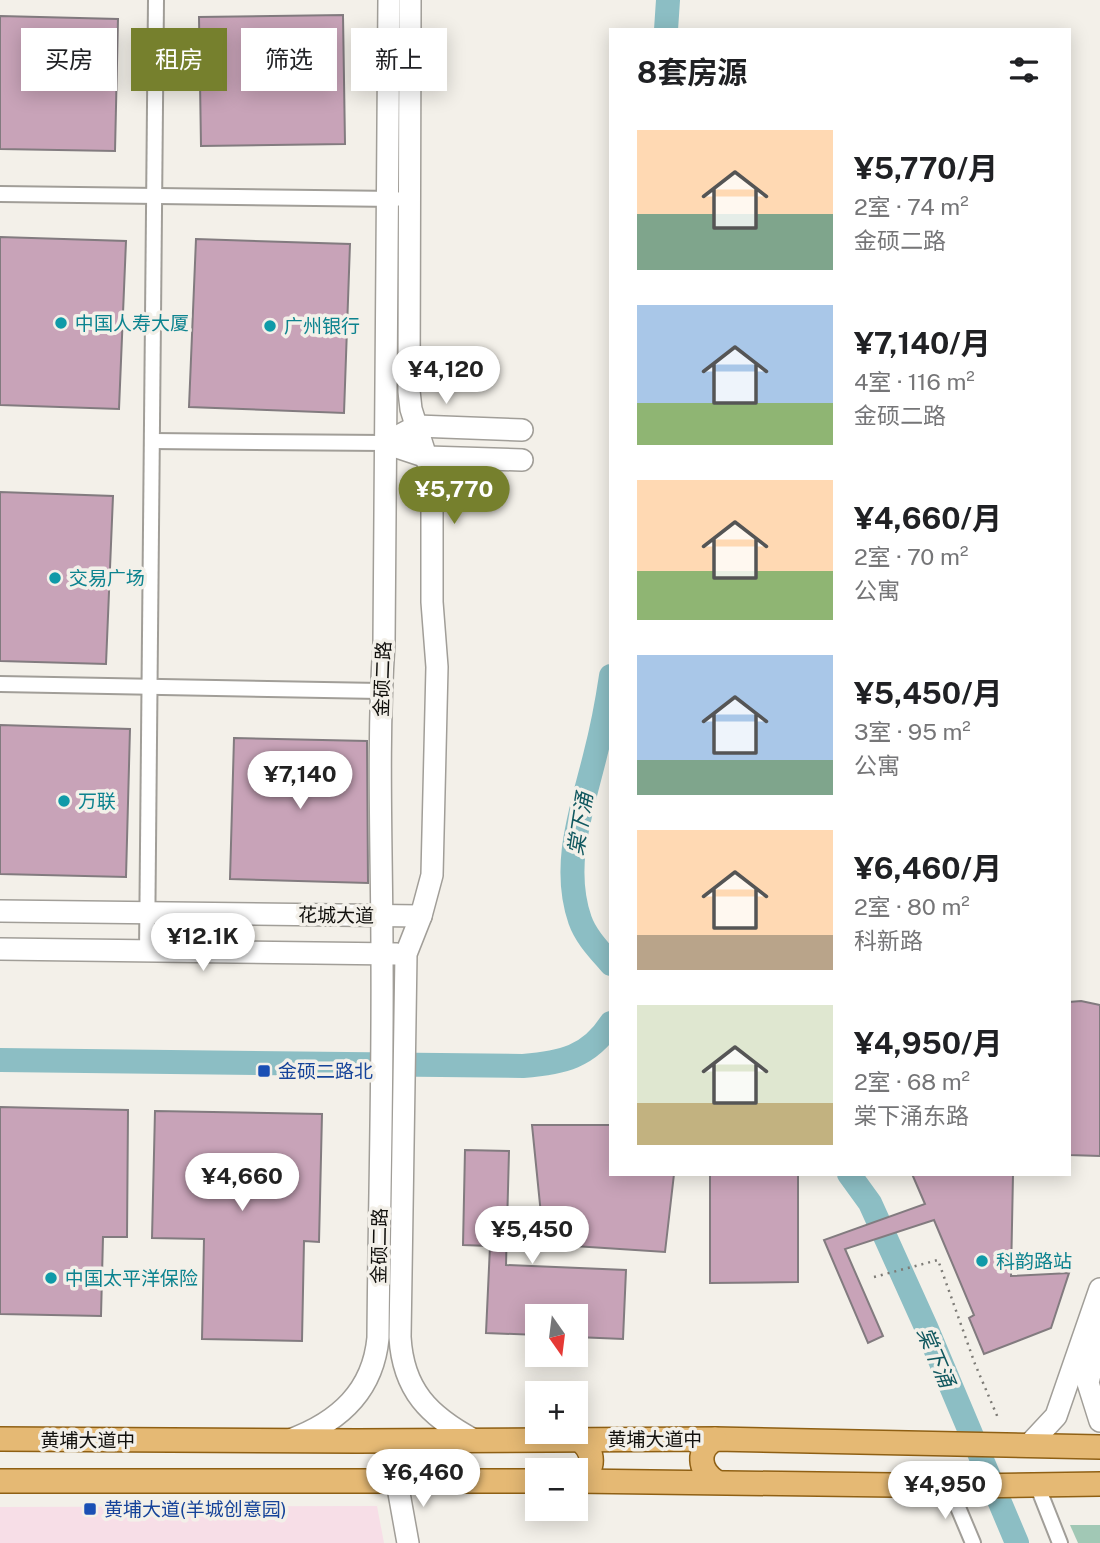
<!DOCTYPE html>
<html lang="zh">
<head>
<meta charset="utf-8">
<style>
	:root { --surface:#fff; --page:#f6f6f6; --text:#202124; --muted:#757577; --accent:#76802d }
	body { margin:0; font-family:"Public Sans","Noto Sans SC",sans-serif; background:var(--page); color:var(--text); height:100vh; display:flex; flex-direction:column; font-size:26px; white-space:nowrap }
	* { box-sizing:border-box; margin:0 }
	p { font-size:23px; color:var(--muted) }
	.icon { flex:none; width:38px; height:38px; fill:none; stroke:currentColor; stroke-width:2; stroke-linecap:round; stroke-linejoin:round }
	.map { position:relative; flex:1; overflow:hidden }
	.panel { position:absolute; left:609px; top:28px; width:462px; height:1148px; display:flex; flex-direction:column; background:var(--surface); border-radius:0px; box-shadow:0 4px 18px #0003 }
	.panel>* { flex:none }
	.hud { position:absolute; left:21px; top:28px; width:483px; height:63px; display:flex; gap:14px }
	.needle { width:46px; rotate:166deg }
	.buttons { position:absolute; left:525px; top:1304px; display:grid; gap:14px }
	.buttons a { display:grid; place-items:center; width:63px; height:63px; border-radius:0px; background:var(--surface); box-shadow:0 4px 18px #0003; font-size:35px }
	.price { position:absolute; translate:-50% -60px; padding:0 16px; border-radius:24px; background:#fff; color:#222; font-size:23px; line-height:46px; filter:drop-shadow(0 2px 4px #0008) }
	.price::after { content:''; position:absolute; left:50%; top:42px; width:21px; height:16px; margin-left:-10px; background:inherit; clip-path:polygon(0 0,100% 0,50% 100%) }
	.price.active { background:var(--accent); color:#fff }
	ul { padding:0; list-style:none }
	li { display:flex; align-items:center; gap:21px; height:175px; padding:0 28px }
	li span { display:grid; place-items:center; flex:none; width:196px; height:140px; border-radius:0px; color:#555 }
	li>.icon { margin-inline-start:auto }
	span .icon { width:84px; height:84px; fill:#fffc; stroke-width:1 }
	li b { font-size:30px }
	h2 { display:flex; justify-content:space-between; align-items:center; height:84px; padding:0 28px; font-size:30px }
	.tag { padding:0 24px; border-radius:0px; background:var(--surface); box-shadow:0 4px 18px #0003; font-size:24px; line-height:63px }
	.tag.active { background:var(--accent); color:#fff }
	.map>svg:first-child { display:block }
	.commercial { fill:#f7dee7 }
	.green { fill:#a1c8b5 }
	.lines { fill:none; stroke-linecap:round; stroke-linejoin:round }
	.river { stroke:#8cbec4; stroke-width:24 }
	.building { fill:#c8a3b8; stroke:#827b7f; stroke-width:2 }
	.street-casing { stroke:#a19e98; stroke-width:18 }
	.secondary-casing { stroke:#a19e98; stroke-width:24 }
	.primary-casing { stroke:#8f6014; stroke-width:26 }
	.path { stroke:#7d7b76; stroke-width:2.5; stroke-dasharray:2 5; stroke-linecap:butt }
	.street { stroke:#fff; stroke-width:14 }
	.secondary { stroke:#fff; stroke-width:21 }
	.primary { stroke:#e5b974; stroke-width:23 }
	.culture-dot { fill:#0f9aa8; stroke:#f3f0e9; stroke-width:2.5 }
	.transit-dot { fill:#1a4fb4; stroke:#f3f0e9; stroke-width:2.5 }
	.labels { text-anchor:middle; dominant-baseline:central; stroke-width:7; stroke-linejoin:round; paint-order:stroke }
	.culture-label { font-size:19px; fill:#0d838f; stroke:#f3f0e9; text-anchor:start }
	.street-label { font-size:19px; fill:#11100d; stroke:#f3f0e9 }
	.transit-label { font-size:19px; fill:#164399; stroke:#f3f0e9; text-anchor:start }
	.water-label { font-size:21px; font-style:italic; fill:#11585f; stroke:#f3f0e9 }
</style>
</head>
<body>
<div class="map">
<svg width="1100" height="1543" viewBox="0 0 1100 1543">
	<rect width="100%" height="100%" fill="#f3f0e9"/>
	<polygon class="commercial" points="377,1506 384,1543 0,1543 0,1507"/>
	<polygon class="green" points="1070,1525 1100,1525 1100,1543 1078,1543"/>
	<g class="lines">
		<g class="river">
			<polyline points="666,30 668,0"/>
			<path d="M611,676C607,703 602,729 595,756C582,809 561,865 580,920C586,937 599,950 611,964"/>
			<path d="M0,1060L523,1066C562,1063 589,1057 611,1023"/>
			<polyline points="849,1174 870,1203 926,1327 1017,1543"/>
		</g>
	</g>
	<g class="building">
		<polygon points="343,15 345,144 201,146 199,17"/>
		<polygon points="0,16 118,19 115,151 0,149"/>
		<polygon points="0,237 126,241 119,409 0,405"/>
		<polygon points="196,239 350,244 344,413 189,407"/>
		<polygon points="0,492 113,496 106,664 0,661"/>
		<polygon points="0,725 130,729 126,877 0,874"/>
		<polygon points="234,738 367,741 368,883 230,879"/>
		<polygon points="1081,1001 1100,1005 1100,1156 1069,1155 1069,1002"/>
		<polygon points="0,1107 128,1110 127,1237 103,1237 101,1316 0,1314"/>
		<polygon points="155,1111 322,1114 319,1242 304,1241 302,1341 202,1339 204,1239 152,1238"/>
		<polygon points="532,1125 611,1125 611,1174 674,1174 665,1252 544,1244"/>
		<polygon points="465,1150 509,1151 506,1265 626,1270 623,1339 576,1337 576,1316 537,1316 537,1335 486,1333 490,1246 463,1245"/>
		<polygon points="912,1174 1013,1174 1011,1276 1069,1273 1051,1328 984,1354 969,1318 974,1315 934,1220 845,1249 883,1336 868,1343 824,1240 925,1204"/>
		<polygon points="710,1175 798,1175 798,1282 710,1283"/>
	</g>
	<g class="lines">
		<g class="street-casing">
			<g id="street">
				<polyline points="0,194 396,199"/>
				<polyline points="152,441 385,443"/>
				<polyline points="0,684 380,691"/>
				<polyline points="147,952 156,0"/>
				<polyline points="1037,1485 1060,1543"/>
				<polyline points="949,1486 973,1543"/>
			</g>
		</g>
		<g class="secondary-casing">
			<g id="secondary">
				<path d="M410,0L409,391L411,409L432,476V602L437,667L432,875L421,916L406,954L400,1337C403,1390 429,1416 474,1440"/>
				<polyline points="385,443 417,426 522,430"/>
				<polyline points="385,443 427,457 522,460"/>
				<polyline points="0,911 421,916"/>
				<polyline points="0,949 397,954"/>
				<polyline points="1100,1329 1088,1383 1100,1421"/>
				<path d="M290,1440C339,1422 373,1391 378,1338C379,1210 383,1083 382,956C382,852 377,747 384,643L389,0"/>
				<polyline points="1028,1446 1056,1416 1100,1289"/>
				<polyline points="397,1482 408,1543"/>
			</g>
		</g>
		<g class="primary-casing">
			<g id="primary">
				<polyline points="0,1439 357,1441 715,1439 1100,1447"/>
				<polyline points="0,1481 537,1481"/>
				<polyline points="576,1481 969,1486 1100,1484"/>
				<path d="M578,1481C596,1469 595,1452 579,1439"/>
				<path d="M715,1481C699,1470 696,1450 715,1439"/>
			</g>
		</g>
		<polyline class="path" points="874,1277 938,1260 975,1364 998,1418"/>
		<use href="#street" class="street"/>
		<use href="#secondary" class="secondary"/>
		<use href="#primary" class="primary"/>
	</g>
	<g class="culture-dot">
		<circle cx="61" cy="323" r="7"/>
		<circle cx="270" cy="326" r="7"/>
		<circle cx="55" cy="578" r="7"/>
		<circle cx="64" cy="801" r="7"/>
		<circle cx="982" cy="1261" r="7"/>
		<circle cx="51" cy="1278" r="7"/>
	</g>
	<g class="transit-dot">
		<rect x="257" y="1064" width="14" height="14" rx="3.5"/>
		<rect x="83" y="1502" width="14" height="14" rx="3.5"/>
	</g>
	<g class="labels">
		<g class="culture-label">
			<text x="75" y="323">中国人寿大厦</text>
			<text x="284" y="326">广州银行</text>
			<text x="69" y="578">交易广场</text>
			<text x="78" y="801">万联</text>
			<text x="996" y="1261">科韵路站</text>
			<text x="65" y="1278">中国太平洋保险</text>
		</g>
		<g class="street-label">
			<text transform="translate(382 679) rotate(-88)">金硕二路</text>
			<text transform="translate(336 915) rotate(1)">花城大道</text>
			<text transform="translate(379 1246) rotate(-89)">金硕二路</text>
			<text x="655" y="1439">黄埔大道中</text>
			<text x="88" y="1440">黄埔大道中</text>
		</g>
		<g class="transit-label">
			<text x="278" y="1071">金硕二路北</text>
			<text x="104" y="1509">黄埔大道(羊城创意园)</text>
		</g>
		<g class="water-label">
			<text transform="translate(580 824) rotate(-81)">棠下涌</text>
			<text transform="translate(936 1357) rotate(67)">棠下涌</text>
		</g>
	</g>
</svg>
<div class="buttons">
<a><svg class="needle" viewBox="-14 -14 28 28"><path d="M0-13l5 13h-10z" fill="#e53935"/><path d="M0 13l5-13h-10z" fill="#757577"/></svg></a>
<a>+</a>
<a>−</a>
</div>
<b class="price" style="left:446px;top:406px">¥4,120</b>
<b class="price active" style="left:454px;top:526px">¥5,770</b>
<b class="price" style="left:300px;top:811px">¥7,140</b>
<b class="price" style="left:203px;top:973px">¥12.1K</b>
<b class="price" style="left:242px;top:1213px">¥4,660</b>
<b class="price" style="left:532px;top:1266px">¥5,450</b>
<b class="price" style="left:423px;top:1509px">¥6,460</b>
<b class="price" style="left:945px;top:1521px">¥4,950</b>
<div class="hud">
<a class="tag">买房</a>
<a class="tag active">租房</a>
<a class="tag">筛选</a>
<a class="tag">新上</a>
</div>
<section class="panel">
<h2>8套房源<svg class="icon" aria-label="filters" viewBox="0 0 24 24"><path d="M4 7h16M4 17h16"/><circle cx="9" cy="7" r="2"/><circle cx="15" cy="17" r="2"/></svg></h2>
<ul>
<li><span style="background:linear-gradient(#ffd9b3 60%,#7fa58c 0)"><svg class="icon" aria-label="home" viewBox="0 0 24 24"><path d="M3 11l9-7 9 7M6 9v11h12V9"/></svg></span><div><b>¥5,770/月</b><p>2室 · 74 m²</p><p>金硕二路</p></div></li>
<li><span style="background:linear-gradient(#a9c7e8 70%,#8fb573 0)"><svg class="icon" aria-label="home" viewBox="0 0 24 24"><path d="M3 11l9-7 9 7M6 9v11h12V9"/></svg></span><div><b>¥7,140/月</b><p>4室 · 116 m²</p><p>金硕二路</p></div></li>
<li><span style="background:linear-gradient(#ffd9b3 65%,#8fb573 0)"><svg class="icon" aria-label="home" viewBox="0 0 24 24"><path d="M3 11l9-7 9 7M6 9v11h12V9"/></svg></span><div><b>¥4,660/月</b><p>2室 · 70 m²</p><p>公寓</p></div></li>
<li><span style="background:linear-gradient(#a9c7e8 75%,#7fa58c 0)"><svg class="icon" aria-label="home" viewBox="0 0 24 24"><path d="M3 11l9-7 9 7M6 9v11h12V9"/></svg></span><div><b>¥5,450/月</b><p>3室 · 95 m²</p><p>公寓</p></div></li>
<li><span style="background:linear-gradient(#ffd9b3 75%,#b9a48a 0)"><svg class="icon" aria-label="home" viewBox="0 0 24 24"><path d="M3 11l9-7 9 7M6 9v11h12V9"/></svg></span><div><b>¥6,460/月</b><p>2室 · 80 m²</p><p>科新路</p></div></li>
<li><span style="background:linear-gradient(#dfe7d0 70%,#c2b280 0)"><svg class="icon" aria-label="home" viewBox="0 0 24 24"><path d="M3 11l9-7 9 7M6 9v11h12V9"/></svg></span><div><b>¥4,950/月</b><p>2室 · 68 m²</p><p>棠下涌东路</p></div></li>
</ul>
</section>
</div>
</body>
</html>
